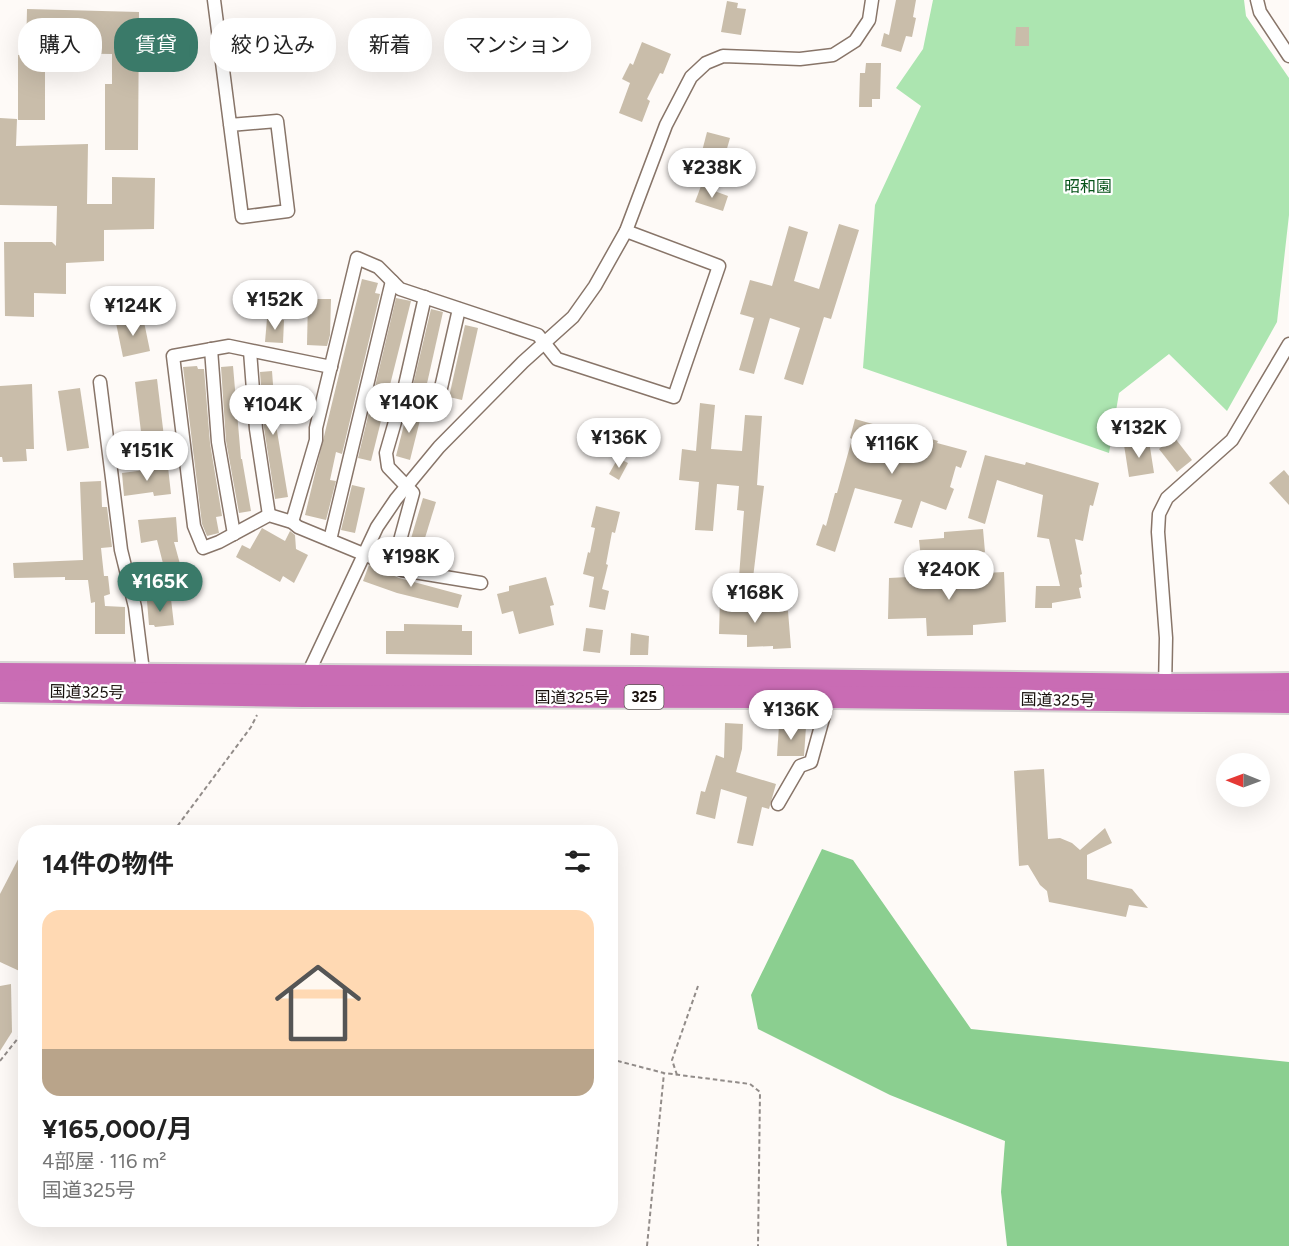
<!DOCTYPE html>
<html lang="ja">
<head>
<meta charset="utf-8">
<style>
	:root { --surface:#fff; --page:#f2f2f2; --text:#222; --muted:#767676; --line:#e0e0e0; --accent:#3a7a69 }
	body { margin:0; font-family:Figtree,"Noto Sans JP",sans-serif; background:var(--page); color:var(--text); height:100vh; display:flex; flex-direction:column; font-size:22px; white-space:nowrap }
	* { box-sizing:border-box; margin:0 }
	p { font-size:20px; color:var(--muted) }
	.icon { flex:none; width:33px; height:33px; fill:none; stroke:currentColor; stroke-width:2; stroke-linecap:round; stroke-linejoin:round }
	.map { position:relative; flex:1; overflow:hidden }
	.details { position:absolute; left:18px; top:825px; width:600px; height:402px; display:flex; flex-direction:column; background:var(--surface); border-radius:24px; box-shadow:0 6px 24px #0002 }
	.details>* { flex:none }
	.top-card { position:absolute; left:18px; top:18px; width:600px; height:54px; display:flex; gap:12px }
	.needle { width:39px; rotate:271deg }
	.fabs { position:absolute; left:1216px; top:753px; display:grid; gap:12px }
	.fabs a { display:grid; place-items:center; width:54px; height:54px; border-radius:50%; background:var(--surface); box-shadow:0 6px 24px #0002; font-size:30px }
	.price { position:absolute; translate:-50% -51px; padding:0 14px; border-radius:21px; background:#fff; color:#222; font-size:20px; line-height:39px; filter:drop-shadow(0 2px 3px #0008) }
	.price::after { content:''; position:absolute; left:50%; top:36px; width:18px; height:14px; margin-left:-9px; background:inherit; clip-path:polygon(0 0,100% 0,50% 100%) }
	.price.active { background:var(--accent); color:#fff }
	ul { padding:0; list-style:none }
	li { display:grid; align-content:center; gap:12px; height:318px; padding:0 24px }
	li+li { border-top:2px solid var(--line) }
	li span { display:grid; place-items:center; height:186px; border-radius:18px; color:#555 }
	li>.icon { margin-inline-start:auto }
	span .icon { width:108px; height:108px; fill:#fffc; stroke-width:1 }
	li b { font-size:26px }
	h2 { display:flex; justify-content:space-between; align-items:center; height:72px; padding:0 24px; font-size:26px }
	.pill { padding:0 21px; border-radius:24px; background:var(--surface); box-shadow:0 6px 24px #0002; font-size:21px; line-height:54px }
	.pill.active { background:var(--accent); color:#fff }
	.map>svg:first-child { display:block }
	.green { fill:#ace5b0 }
	.forest { fill:#8bcf90 }
	.building { fill:#c9bdaa }
	.lines { fill:none; stroke-linecap:round; stroke-linejoin:round }
	.street-casing { stroke:#887569; stroke-width:15 }
	.highway-casing { stroke:#d6d4d3; stroke-width:26 }
	.path { stroke:#928c89; stroke-width:2; stroke-dasharray:4.5 3; stroke-linecap:butt }
	.street { stroke:#fff; stroke-width:12 }
	.highway { stroke:#c96cb4; stroke-width:22 }
	.labels { text-anchor:middle; dominant-baseline:central; stroke-width:4.5; stroke-linejoin:round; paint-order:stroke }
	.shield { fill:#fff; stroke:#5e5856; stroke-width:1.5 }
	.shield-label { font-size:15px; font-weight:bold; fill:#19110d }
	.park-label { font-size:16px; fill:#07541a; stroke:#fff }
	.street-label { font-size:16px; fill:#19110d; stroke:#fff }
</style>
</head>
<body>
<div class="map">
<svg width="1289" height="1246" viewBox="0 0 1289 1246">
	<rect width="100%" height="100%" fill="#fefaf7"/>
	<polygon class="green" points="933,0 1244,0 1246,16 1289,78 1289,215 1277,322 1227,411 1169,354 1119,393 1109,453 863,368 875,205 921,106 896,88 923,49"/>
	<polygon class="forest" points="822,849 853,860 971,1029 1289,1062 1289,1246 1007,1246 1001,1192 1005,1141 890,1095 758,1029 751,995"/>
	<g class="building">
		<polygon points="896,0 916,0 913,17 916,18 912,37 906,36 901,52 881,46 884,33 889,35"/>
		<polygon points="727,1 738,3 737,8 746,9 741,35 721,32"/>
		<polygon points="27,9 139,12 138,150 105,150 105,84 112,84 112,54 45,53 45,120 18,120 18,55 26,55"/>
		<polygon points="1016,27 1029,27 1029,46 1015,46"/>
		<polygon points="642,42 671,54 663,74 660,73 647,99 650,101 642,122 619,113 630,83 622,79 630,63 633,65"/>
		<polygon points="866,63 881,63 880,99 872,99 872,107 859,107 860,73 865,73"/>
		<polygon points="0,118 17,119 16,146 88,144 87,204 112,204 112,177 155,178 154,229 104,230 104,261 66,263 66,294 34,293 34,317 5,316 4,242 52,242 56,246 57,206 0,205"/>
		<polygon points="707,132 730,138 722,166 700,159"/>
		<polygon points="701,186 728,196 723,211 695,202"/>
		<polygon points="839,224 859,230 831,319 824,317 803,385 784,379 800,328 770,318 754,374 739,370 754,318 740,314 750,280 772,286 789,226 808,232 794,281 819,289"/>
		<polygon points="362,279 378,283 375,293 380,294 342,454 336,452 330,480 336,481 326,520 305,515"/>
		<polygon points="240,292 261,293 260,315 239,314"/>
		<polygon points="396,298 411,301 371,461 358,458"/>
		<polygon points="308,299 331,299 330,335 327,346 307,345"/>
		<polygon points="431,309 443,312 426,388 413,385"/>
		<polygon points="143,317 150,351 123,357 116,323"/>
		<polygon points="267,319 284,320 283,343 265,342"/>
		<polygon points="465,325 478,328 462,400 449,397"/>
		<polygon points="197,366 198,369 204,369 210,443 222,516 216,517 219,533 207,536 202,524 183,367"/>
		<polygon points="233,366 241,459 242,459 251,511 239,513 226,441 221,367"/>
		<polygon points="272,371 276,425 288,497 275,499 264,428 260,372"/>
		<polygon points="157,379 164,437 142,440 135,382"/>
		<polygon points="32,384 34,449 26,449 27,461 3,462 2,457 0,457 0,386"/>
		<polygon points="80,388 89,448 67,451 58,391"/>
		<polygon points="700,403 715,405 711,449 742,451 745,415 762,416 757,485 764,486 753,578 739,577 744,511 737,510 739,486 717,484 713,531 695,530 699,482 679,480 682,449 696,451"/>
		<polygon points="408,409 422,412 410,460 396,456"/>
		<polygon points="855,419 919,437 919,435 938,441 937,443 967,451 961,468 956,466 950,487 954,489 946,510 921,501 912,528 894,523 902,500 855,488 835,552 816,545 823,524 826,526 835,493 837,493 852,439 850,438"/>
		<polygon points="1174,437 1192,460 1177,472 1159,449"/>
		<polygon points="1149,441 1154,473 1129,477 1124,445"/>
		<polygon points="985,455 1025,465 1026,462 1099,483 1093,506 1090,505 1083,541 1075,539 1082,574 1080,575 1082,587 1079,588 1081,598 1052,603 1052,608 1035,608 1036,586 1060,586 1049,539 1037,537 1043,495 997,480 985,524 968,518"/>
		<polygon points="618,458 628,463 619,480 609,474"/>
		<polygon points="168,467 171,494 154,496 153,492 124,496 122,473"/>
		<polygon points="1284,470 1289,476 1289,505 1269,483"/>
		<polygon points="101,481 102,507 107,507 112,547 101,548 104,576 108,576 110,594 104,596 105,606 125,607 125,634 95,634 95,602 91,603 88,580 65,580 65,577 14,578 13,563 83,560 80,482"/>
		<polygon points="352,485 365,488 355,533 341,530"/>
		<polygon points="423,498 436,502 417,564 404,562"/>
		<polygon points="596,506 620,512 615,533 612,532 606,564 608,565 602,589 609,591 605,610 589,607 594,577 583,574 588,552 590,553 595,528 591,527"/>
		<polygon points="176,517 178,542 174,542 183,575 167,579 157,540 141,543 138,520"/>
		<polygon points="262,528 285,541 290,531 295,535 296,549 308,555 294,583 283,576 280,582 236,557 242,545 250,549"/>
		<polygon points="983,529 985,552 921,558 919,540 944,538 944,532"/>
		<polygon points="369,565 399,578 462,595 458,608 397,593 363,581"/>
		<polygon points="1004,572 1006,622 973,625 973,635 927,636 926,618 888,619 889,578"/>
		<polygon points="546,577 554,605 550,606 554,625 519,634 513,611 502,614 497,594 509,591 509,586"/>
		<polygon points="720,598 744,599 743,609 767,608 767,612 788,611 791,648 773,649 773,646 747,647 747,635 719,634"/>
		<polygon points="171,599 174,625 155,627 154,625 149,625 147,601"/>
		<polygon points="404,624 462,625 462,631 472,631 472,655 386,654 386,631 404,631"/>
		<polygon points="586,628 603,630 600,653 583,651"/>
		<polygon points="631,633 649,636 648,655 630,655"/>
		<polygon points="725,723 743,724 742,749 736,772 776,784 769,809 762,807 753,846 737,843 747,797 721,789 715,819 696,814 701,791 705,792 716,755 724,758"/>
		<polygon points="779,725 806,727 804,756 777,756"/>
		<polygon points="1044,769 1048,839 1060,838 1072,843 1080,850 1105,828 1112,843 1087,855 1087,879 1132,889 1148,908 1129,905 1126,917 1049,902 1047,891 1040,885 1028,865 1019,866 1014,771"/>
		<polygon points="26,844 26,974 0,962 0,894"/>
		<polygon points="11,984 12,1032 0,1051 0,986"/>
	</g>
	<g class="lines">
		<g class="street-casing">
			<g id="street">
				<polyline points="214,0 242,217 288,211 277,121 230,125"/>
				<polyline points="1257,0 1260,12 1289,56"/>
				<polyline points="211,349 218,442 234,534"/>
				<polyline points="250,351 256,429 269,515"/>
				<polyline points="331,367 229,346 173,356 194,526 203,548 219,542 269,515 292,522 298,527 402,570 481,583"/>
				<polyline points="100,382 121,550 135,607 144,679"/>
				<polyline points="403,394 425,297"/>
				<polyline points="292,522 316,440 316,428 357,258 378,267 400,289 538,335 557,359 674,397 719,266 626,231"/>
				<polyline points="330,540 392,281"/>
				<polyline points="393,566 413,493 388,467 386,453 403,394 438,401 459,309"/>
				<polyline points="305,680 377,527 396,499 439,447 523,362 573,317 595,286 626,231 666,125 691,77 706,63 723,56 800,59 833,55 855,41 869,20 872,0"/>
				<polyline points="1165,689 1166,638 1158,532 1159,514 1167,498 1232,440 1289,344"/>
				<polyline points="778,804 800,766 811,762 829,697"/>
			</g>
		</g>
		<g class="highway-casing">
			<g id="highway">
				<polyline points="0,674 639,678 1165,685 1289,684"/>
				<polyline points="0,691 303,696 829,697 1289,702"/>
			</g>
		</g>
		<g class="path">
			<polyline points="173,832 251,727 257,715"/>
			<polyline points="610,1059 664,1073 750,1084 760,1092 758,1246"/>
			<polyline points="0,1061 26,1028"/>
			<polyline points="677,1075 672,1060 698,986"/>
			<polyline points="647,1246 664,1073"/>
		</g>
		<use href="#street" class="street"/>
		<use href="#highway" class="highway"/>
	</g>
	<g class="labels">
		<rect class="shield" x="624.5" y="685" width="39" height="24" rx="4.5"/>
		<g class="shield-label">
			<text x="644" y="697">325</text>
		</g>
		<g class="park-label">
			<text x="1088" y="186">昭和園</text>
		</g>
		<g class="street-label">
			<text transform="translate(87 692) rotate(1)">国道325号</text>
			<text x="572" y="697">国道325号</text>
			<text transform="translate(1058 700) rotate(1)">国道325号</text>
		</g>
	</g>
</svg>
<div class="fabs">
<a><svg class="needle" viewBox="-14 -14 28 28"><path d="M0-13l5 13h-10z" fill="#e53935"/><path d="M0 13l5-13h-10z" fill="#767676"/></svg></a>
</div>
<b class="price" style="left:712px;top:199px">¥238K</b>
<b class="price" style="left:275px;top:331px">¥152K</b>
<b class="price" style="left:133px;top:337px">¥124K</b>
<b class="price" style="left:409px;top:434px">¥140K</b>
<b class="price" style="left:273px;top:436px">¥104K</b>
<b class="price" style="left:1139px;top:459px">¥132K</b>
<b class="price" style="left:619px;top:469px">¥136K</b>
<b class="price" style="left:892px;top:475px">¥116K</b>
<b class="price" style="left:147px;top:482px">¥151K</b>
<b class="price" style="left:411px;top:588px">¥198K</b>
<b class="price" style="left:949px;top:601px">¥240K</b>
<b class="price active" style="left:160px;top:613px">¥165K</b>
<b class="price" style="left:755px;top:624px">¥168K</b>
<b class="price" style="left:791px;top:741px">¥136K</b>
<div class="top-card">
<a class="pill">購入</a>
<a class="pill active">賃貸</a>
<a class="pill">絞り込み</a>
<a class="pill">新着</a>
<a class="pill">マンション</a>
</div>
<section class="details">
<h2>14件の物件<svg class="icon" aria-label="filters" viewBox="0 0 24 24"><path d="M4 7h16M4 17h16"/><circle cx="9" cy="7" r="2"/><circle cx="15" cy="17" r="2"/></svg></h2>
<ul>
<li><span style="background:linear-gradient(#ffd9b3 75%,#b9a48a 0)"><svg class="icon" aria-label="home" viewBox="0 0 24 24"><path d="M3 11l9-7 9 7M6 9v11h12V9"/></svg></span><div><b>¥165,000/月</b><p>4部屋 · 116 m²</p><p>国道325号</p></div></li>
</ul>
</section>
</div>
</body>
</html>
